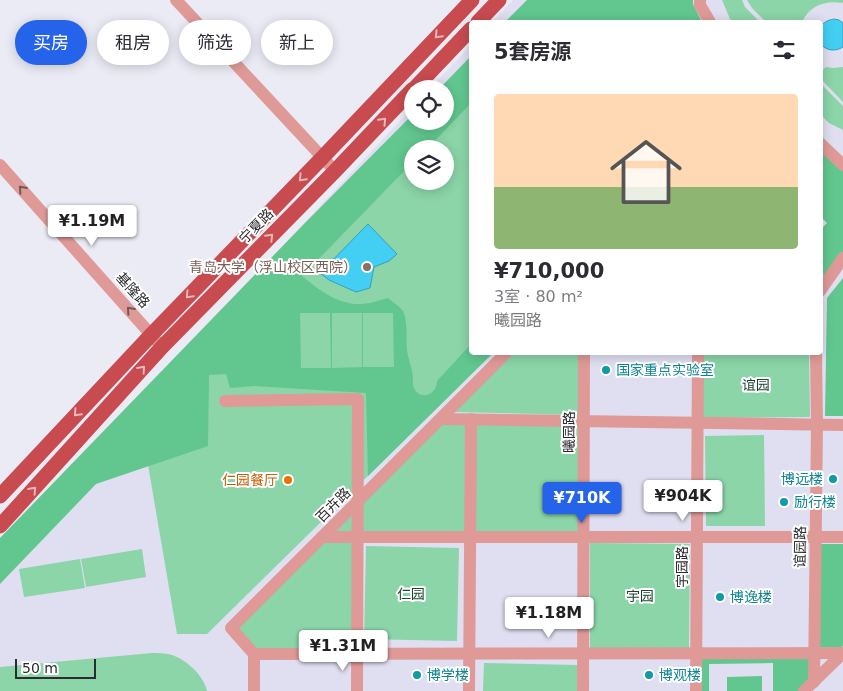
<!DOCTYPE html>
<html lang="zh">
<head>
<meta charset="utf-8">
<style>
	:root { --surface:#fff; --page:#f2f2f3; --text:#2b2b33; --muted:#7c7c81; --line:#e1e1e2; --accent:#2563eb }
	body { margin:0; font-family:"DejaVu Sans","Noto Sans SC",sans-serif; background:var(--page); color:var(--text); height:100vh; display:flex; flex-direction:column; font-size:19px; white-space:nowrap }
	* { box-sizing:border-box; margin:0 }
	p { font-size:16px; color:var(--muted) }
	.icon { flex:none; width:28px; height:28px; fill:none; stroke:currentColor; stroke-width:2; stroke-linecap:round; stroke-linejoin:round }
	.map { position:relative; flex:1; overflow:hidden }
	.details { position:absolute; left:469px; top:20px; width:354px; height:335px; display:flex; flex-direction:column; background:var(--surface); border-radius:5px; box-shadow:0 2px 12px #0003 }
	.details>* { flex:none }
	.guide { position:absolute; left:15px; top:20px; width:379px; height:45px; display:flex; gap:10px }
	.controls { position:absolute; left:404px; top:80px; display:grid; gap:10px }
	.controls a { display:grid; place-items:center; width:50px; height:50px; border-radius:50%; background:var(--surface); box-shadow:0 2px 12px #0003; font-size:25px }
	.scale { position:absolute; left:15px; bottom:12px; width:81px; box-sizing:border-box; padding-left:5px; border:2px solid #2c2c30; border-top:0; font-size:14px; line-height:18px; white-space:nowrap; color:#2c2c30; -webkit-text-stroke:4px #fff; paint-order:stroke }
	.price { position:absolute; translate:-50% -42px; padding:0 11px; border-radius:5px; background:#fff; color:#222; font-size:16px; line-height:32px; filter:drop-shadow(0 1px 2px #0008) }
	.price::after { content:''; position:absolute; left:50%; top:30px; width:15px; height:11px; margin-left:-8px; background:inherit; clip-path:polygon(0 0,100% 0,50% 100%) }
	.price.active { background:var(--accent); color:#fff }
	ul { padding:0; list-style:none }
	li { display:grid; align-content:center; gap:10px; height:265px; padding:0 25px }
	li+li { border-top:1px solid var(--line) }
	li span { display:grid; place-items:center; height:155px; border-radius:5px; color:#555 }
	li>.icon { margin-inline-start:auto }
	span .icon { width:90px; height:90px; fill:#fffc; stroke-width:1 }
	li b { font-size:21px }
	h2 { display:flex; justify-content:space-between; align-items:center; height:60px; padding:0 25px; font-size:21px }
	.chip { padding:0 18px; border-radius:22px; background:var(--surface); box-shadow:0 2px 12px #0003; font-size:18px; line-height:45px }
	.chip.active { background:var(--accent); color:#fff }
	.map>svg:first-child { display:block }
	.built { fill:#dfdff1; fill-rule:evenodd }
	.green { fill:#8bd5a8 }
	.forest { fill:#61c78f; fill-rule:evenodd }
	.water { fill:#42cff3; stroke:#3b9eb8 }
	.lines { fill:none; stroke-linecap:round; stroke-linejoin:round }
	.minor { stroke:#df9a97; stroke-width:12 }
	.major { stroke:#c84b50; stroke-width:15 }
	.oneway { stroke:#e9b7b9 }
	.oneway2 { stroke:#745859 }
	.education-dot { fill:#8d6e63; stroke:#fff; stroke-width:2 }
	.culture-dot { fill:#0f9aa8; stroke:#fff; stroke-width:2 }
	.food-dot { fill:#e8710a; stroke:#fff; stroke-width:2 }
	.labels { text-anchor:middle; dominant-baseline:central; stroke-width:4; stroke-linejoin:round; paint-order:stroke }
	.street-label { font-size:14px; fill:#2c2c30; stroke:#fff }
	.education-label { font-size:14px; fill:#785e54; stroke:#fff; text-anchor:end }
	.culture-label { font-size:14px; fill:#0d838f; stroke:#fff; text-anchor:start }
	.park-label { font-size:14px; fill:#1c462f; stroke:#fff }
	.food-label { font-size:14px; fill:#c56008; stroke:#fff; text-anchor:end }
</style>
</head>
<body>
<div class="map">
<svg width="843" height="691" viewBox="0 0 843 691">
	<rect width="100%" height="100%" fill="#ebebf6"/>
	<path class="built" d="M513,0H843V691H0V547L412,108V121H445V89H430L471,45V352H820V22H492ZM412,149H445V181H412Z"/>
	<g class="green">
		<polygon points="722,0 742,0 745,7 760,22 733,22 730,19"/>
		<path d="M747,0H843V2L842,3C824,0 809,7 802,22H766L752,8Z"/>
		<polygon points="826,67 833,68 843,67 843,102 820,78 820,72"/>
		<polygon points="820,83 843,106 843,130 829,123 820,114"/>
		<polygon points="471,92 471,352 493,353 207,634 177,634 142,430 412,152 412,181 445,181 445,149 416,149 445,121"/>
		<polygon points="514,353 579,353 578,415 454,412"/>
		<polygon points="703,353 809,353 810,417 703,418"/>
		<polygon points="443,423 581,424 580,534 335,532"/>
		<polygon points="764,435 765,526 706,526 705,436"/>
		<polygon points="324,542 353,542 352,651 255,650 234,627"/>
		<polygon points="590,543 690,544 689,648 590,648"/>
		<polygon points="366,546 459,548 457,641 364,639"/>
		<polygon points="142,549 146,577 86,587 81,559"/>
		<polygon points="80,559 85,588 24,597 19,569"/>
		<path d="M152,653C157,653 163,653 168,654C184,657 204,675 207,691H0V667Z"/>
		<polygon points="484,663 577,665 577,691 483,691"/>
	</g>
	<g class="forest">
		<polygon points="527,0 693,0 693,4 702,22 505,22"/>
		<path d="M471,56V103L427,149H412V163L302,276C319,290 338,305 361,304C370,304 380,300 388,298C392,302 400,306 403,311C408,322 406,338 407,350C408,359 412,368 413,377C413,381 412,384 414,388C420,401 437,395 437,381L471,344V352L493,353L368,476L366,393L254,386L230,388L226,374L209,375L208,446L96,484L0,584V538L303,225L412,115V121H445V89H439ZM300,313H330L331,368H301ZM332,313H362V367L332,368ZM363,313H393L394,367H363Z"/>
		<polygon points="820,147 843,169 843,254 820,286 820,230 827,223 820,216"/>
		<polygon points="843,278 843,416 825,416 827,298"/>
		<polygon points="821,544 843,544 843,646 842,647 818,647"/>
		<polygon points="811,655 810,680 799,691 773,691 773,663 709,664 709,691 700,691 700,657"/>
		<polygon points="762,676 762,691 727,691 727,677"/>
	</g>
	<g class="water">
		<path d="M834,19L839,20L843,23V47C835,52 826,51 820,43V27C824,22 828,20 834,19Z"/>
		<polygon points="368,224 397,254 389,261 374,267 370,288 356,292 329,280 320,273"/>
	</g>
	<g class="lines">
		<g class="minor">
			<polyline points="176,0 335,171"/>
			<polyline points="700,0 700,5 710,22"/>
			<polyline points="820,143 843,165"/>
			<polyline points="0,165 162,347"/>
			<polyline points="820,291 843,258"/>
			<polyline points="225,401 358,399 357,691"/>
			<polyline points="441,419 843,425"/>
			<polyline points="322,537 843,537"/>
			<polyline points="254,654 843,653"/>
			<polyline points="814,682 817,425 816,352"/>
			<polyline points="254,691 254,654 231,628 507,352"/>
			<polyline points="469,691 471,419"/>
			<polyline points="583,691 584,352"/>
			<polyline points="696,691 698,352"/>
			<polyline points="804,691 843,653"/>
		</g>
		<g class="major">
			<polyline points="478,22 499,0"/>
			<polyline points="414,89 471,29"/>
			<polyline points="0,496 152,334 322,158 472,0"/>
			<polyline points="0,526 162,347 335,171 412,90"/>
		</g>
	</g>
	<defs><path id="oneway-chevron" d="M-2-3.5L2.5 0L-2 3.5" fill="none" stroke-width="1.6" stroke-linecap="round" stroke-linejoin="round" transform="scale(1.25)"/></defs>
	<g class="oneway">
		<use href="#oneway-chevron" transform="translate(438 35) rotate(134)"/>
		<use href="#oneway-chevron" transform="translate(383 121) rotate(-46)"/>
		<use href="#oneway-chevron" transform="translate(302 178) rotate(134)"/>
		<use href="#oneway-chevron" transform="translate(270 237) rotate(-45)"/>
		<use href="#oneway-chevron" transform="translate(189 295) rotate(134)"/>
		<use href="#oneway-chevron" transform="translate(142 369) rotate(-48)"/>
		<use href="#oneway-chevron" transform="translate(77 413) rotate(133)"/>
		<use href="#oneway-chevron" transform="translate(33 490) rotate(-48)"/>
	</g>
	<g class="oneway2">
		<use href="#oneway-chevron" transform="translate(22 189) rotate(-132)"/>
		<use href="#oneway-chevron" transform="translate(130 310) rotate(-132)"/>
	</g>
	<circle class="education-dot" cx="367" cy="267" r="5"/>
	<g class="culture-dot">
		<circle cx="606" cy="370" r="5"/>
		<circle cx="833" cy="479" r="5"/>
		<circle cx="784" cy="502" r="5"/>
		<circle cx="720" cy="597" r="5"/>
		<circle cx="417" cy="675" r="5"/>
		<circle cx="649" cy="675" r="5"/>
	</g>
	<circle class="food-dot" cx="288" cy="480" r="5"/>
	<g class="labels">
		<g class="street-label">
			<text transform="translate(256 226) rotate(-46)">宁夏路</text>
			<text transform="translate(133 290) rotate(48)">基隆路</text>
			<text transform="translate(569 432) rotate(-90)">曦园路</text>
			<text transform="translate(333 505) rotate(-45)">百卉路</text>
			<text transform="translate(800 547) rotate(-89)">谊园路</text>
			<text transform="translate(682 567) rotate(-90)">宇园路</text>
		</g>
		<g class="education-label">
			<text x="357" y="267">青岛大学（浮山校区西院）</text>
		</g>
		<g class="culture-label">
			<text x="616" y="370">国家重点实验室</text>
			<text x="823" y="479" text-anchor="end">博远楼</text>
			<text x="794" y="502">励行楼</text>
			<text x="730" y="597">博逸楼</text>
			<text x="427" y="675">博学楼</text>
			<text x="659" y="675">博观楼</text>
		</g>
		<g class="park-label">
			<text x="756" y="385">谊园</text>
			<text x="411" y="594">仁园</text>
			<text x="640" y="596">宇园</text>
		</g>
		<g class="food-label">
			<text x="278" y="480">仁园餐厅</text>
		</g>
	</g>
</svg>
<div class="controls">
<a><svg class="icon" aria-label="locate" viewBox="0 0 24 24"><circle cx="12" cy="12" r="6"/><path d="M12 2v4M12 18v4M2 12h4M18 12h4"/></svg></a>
<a><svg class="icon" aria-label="layers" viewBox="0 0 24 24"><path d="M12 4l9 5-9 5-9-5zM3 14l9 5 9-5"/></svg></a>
</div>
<div class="scale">50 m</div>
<b class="price" style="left:92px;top:247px">¥1.19M</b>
<b class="price" style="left:683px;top:522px">¥904K</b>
<b class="price active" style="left:582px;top:524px">¥710K</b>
<b class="price" style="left:549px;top:639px">¥1.18M</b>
<b class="price" style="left:343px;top:672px">¥1.31M</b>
<div class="guide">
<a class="chip active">买房</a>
<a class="chip">租房</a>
<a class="chip">筛选</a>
<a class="chip">新上</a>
</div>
<section class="details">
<h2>5套房源<svg class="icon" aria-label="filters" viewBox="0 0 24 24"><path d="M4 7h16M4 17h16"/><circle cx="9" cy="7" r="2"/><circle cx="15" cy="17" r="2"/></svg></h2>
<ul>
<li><span style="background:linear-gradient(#ffd9b3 60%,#8fb573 0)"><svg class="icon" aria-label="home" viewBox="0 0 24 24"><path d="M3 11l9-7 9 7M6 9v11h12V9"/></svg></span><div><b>¥710,000</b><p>3室 · 80 m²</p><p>曦园路</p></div></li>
</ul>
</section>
</div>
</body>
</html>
